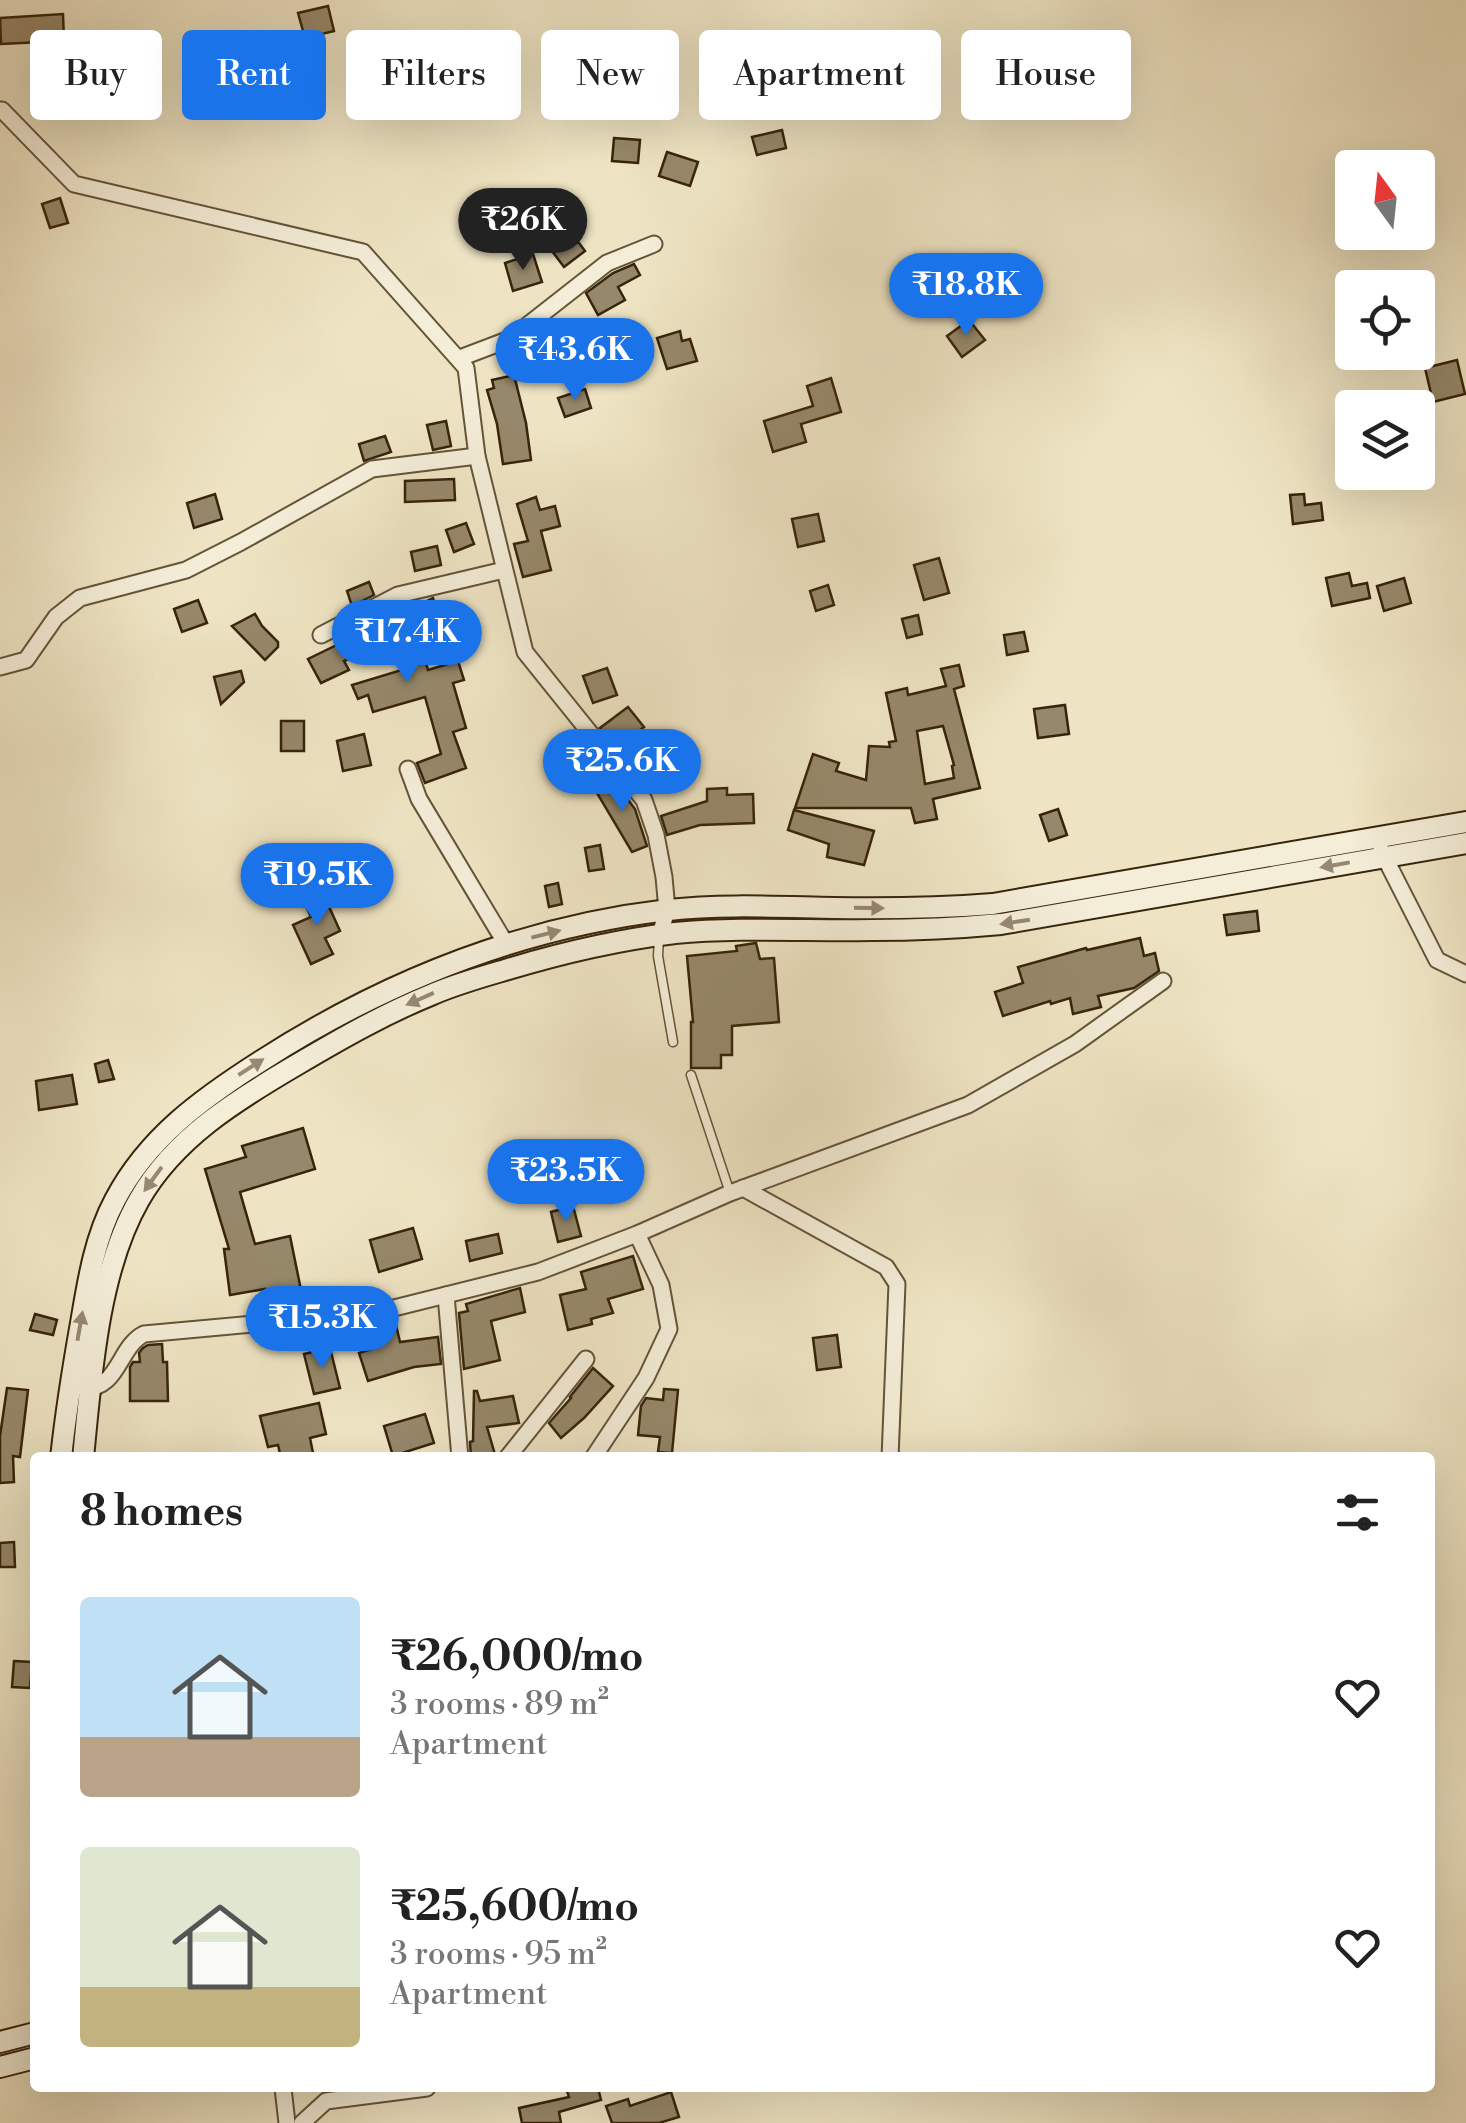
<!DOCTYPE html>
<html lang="en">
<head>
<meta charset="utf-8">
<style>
	:root { --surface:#fff; --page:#f6f6f6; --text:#222; --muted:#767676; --accent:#1a73e8 }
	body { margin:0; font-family:"Libre Bodoni",serif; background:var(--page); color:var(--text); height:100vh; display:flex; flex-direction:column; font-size:38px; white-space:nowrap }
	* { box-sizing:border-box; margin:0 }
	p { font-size:32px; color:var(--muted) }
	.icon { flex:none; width:55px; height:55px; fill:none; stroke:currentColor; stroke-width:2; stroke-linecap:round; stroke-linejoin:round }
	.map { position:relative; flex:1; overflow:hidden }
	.panel { position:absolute; left:30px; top:1452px; width:1405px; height:640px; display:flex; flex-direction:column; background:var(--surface); border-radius:10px; box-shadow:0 10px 40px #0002 }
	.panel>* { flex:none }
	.top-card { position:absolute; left:30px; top:30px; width:1408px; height:90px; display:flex; gap:20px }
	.needle { width:65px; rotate:345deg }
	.buttons { position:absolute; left:1335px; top:150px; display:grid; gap:20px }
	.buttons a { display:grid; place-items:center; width:100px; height:100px; border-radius:10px; background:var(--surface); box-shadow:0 10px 40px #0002; font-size:50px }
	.price { position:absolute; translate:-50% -85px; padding:0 22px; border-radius:35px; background:var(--accent); color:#fff; font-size:32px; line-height:65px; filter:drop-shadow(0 2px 5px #0008) }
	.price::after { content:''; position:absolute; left:50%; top:60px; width:30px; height:22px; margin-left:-15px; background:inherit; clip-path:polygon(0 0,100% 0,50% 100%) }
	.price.on { background:#222; color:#fff }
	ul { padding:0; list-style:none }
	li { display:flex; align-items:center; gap:30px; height:250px; padding:0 50px }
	li span { display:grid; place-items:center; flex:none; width:280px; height:200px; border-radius:10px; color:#555 }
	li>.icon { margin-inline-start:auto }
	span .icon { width:120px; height:120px; fill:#fffc; stroke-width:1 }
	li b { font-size:42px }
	h2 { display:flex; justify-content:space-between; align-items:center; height:120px; padding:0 50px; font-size:42px }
	.pill { padding:0 35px; border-radius:10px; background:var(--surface); box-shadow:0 10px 40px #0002; font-size:35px; line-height:90px }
	.pill.on { background:var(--accent); color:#fff }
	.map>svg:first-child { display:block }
	.building { fill:#96886a; stroke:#37240a; stroke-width:2.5; fill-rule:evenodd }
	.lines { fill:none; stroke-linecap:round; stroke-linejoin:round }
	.service-casing { stroke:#655438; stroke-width:11 }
	.minor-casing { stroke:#655438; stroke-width:19 }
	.secondary-casing { stroke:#37240a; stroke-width:24 }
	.service { stroke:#f4edd8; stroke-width:8 }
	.minor { stroke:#f4edd8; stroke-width:15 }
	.secondary { stroke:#f4edd8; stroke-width:20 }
	.oneway { fill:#968871 }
</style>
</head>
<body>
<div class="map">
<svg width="1466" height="2123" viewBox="0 0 1466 2123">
	<rect width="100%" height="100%" fill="#eee4c3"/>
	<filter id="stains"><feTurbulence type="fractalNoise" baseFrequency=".002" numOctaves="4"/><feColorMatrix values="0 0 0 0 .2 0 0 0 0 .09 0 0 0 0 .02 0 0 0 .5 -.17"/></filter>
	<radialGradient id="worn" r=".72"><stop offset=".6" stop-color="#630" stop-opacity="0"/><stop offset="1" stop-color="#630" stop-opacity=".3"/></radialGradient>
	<g class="building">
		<polygon points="328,6 334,31 305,38 298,13"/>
		<polygon points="63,14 64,41 1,44 0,18"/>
		<polygon points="63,58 127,75 121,97 57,80"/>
		<polygon points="782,130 786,148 757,155 752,137"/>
		<polygon points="614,138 640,140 638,163 612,161"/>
		<polygon points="667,152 698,162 690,186 659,176"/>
		<polygon points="60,198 68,223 50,228 42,204"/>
		<polygon points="564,223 585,251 564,267 543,239"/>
		<polygon points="533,254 542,282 513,291 505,263"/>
		<polygon points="634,264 640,275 618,287 625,300 598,315 586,293 613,273"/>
		<polygon points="969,320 985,340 962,357 947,336"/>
		<polygon points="680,331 682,341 690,339 697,361 667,369 657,338"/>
		<polygon points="1457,360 1465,394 1433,402 1425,368"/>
		<polygon points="514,375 526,423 531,460 503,464 497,424 487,390 494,388 492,380"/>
		<polygon points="831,378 841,412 801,424 806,442 773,452 764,421 813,406 807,386"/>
		<polygon points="585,389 591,408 565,417 558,398"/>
		<polygon points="446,421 451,446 433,450 427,425"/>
		<polygon points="385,436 391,452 364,461 359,444"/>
		<polygon points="454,479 455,500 405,502 405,481"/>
		<polygon points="215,494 222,519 194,528 187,503"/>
		<polygon points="1304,494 1305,505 1321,503 1323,520 1293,524 1290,495"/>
		<polygon points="536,497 540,510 555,506 560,526 541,531 551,570 523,577 514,544 528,541 517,504"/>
		<polygon points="818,514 824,541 798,547 792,519"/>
		<polygon points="466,523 474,544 454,552 446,530"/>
		<polygon points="437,546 441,565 415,571 411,552"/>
		<polygon points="939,558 949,593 924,600 914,565"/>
		<polygon points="1349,573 1352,586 1367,583 1370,598 1332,606 1326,578"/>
		<polygon points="1404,578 1411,603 1384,611 1377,586"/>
		<polygon points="369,582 374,595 352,606 347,591"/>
		<polygon points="828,585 834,605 816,611 810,591"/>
		<polygon points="433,598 438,617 401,626 414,653 422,651 428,670 458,661 464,680 453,683 466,728 453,732 466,768 425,783 417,763 441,754 425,697 373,712 368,695 358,699 352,685 405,669 395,637 344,661 349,670 321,683 308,659"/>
		<polygon points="198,600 207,623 182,632 174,609"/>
		<polygon points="255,614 262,626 278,642 278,647 265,660 232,626"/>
		<polygon points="918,615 922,634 907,638 902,619"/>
		<polygon points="1024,632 1028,651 1007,655 1004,635"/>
		<path d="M959,665L964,686L954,689L980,788L933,799L937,819L915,823L911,808H795L813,754L839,763L836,771L866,780L869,746L890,747L889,742L896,741L886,693L907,688L908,695L946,686L941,669ZM943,726L954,765L952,766L954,778L925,784L917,731Z"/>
		<polygon points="607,668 617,695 593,703 583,676"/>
		<polygon points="241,671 244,682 221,704 214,677"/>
		<polygon points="1065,705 1069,734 1038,738 1034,709"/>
		<polygon points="628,707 644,727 616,748 600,728"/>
		<rect x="281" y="721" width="23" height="30"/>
		<polygon points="364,734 371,765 343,771 337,741"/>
		<polygon points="611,777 635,809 647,846 632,852 594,788"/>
		<polygon points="727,788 727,795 753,794 754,823 700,825 667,835 661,816 707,801 707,789"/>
		<polygon points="1058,809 1067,835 1049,841 1040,815"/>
		<polygon points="794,810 874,831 864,865 827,857 829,844 788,830"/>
		<polygon points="600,845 604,869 589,871 585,848"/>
		<polygon points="558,883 562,904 549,907 545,886"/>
		<polygon points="322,891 340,931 325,938 333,954 311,964 293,925 311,917 303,900"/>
		<polygon points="1257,911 1259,931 1227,935 1224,915"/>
		<polygon points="1140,938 1144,956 1155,953 1159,971 1134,988 1098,996 1101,1007 1073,1014 1070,998 1051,1004 1050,1001 1003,1016 995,992 1023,983 1018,967 1086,948 1087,950"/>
		<polygon points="756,943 760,959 774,958 779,1022 732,1026 732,1055 721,1055 721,1068 691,1068 691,1022 693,1022 687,956 737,951 736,946"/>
		<polygon points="108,1060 114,1079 99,1082 95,1064"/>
		<polygon points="72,1075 77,1104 39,1110 36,1081"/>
		<polygon points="303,1128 315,1169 240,1192 255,1244 290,1236 301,1290 266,1297 265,1289 230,1295 224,1249 229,1249 205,1169 246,1157 242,1146"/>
		<polygon points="573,1206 581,1236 558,1242 551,1212"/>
		<polygon points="413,1228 422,1259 379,1272 370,1240"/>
		<polygon points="498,1234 502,1253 470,1261 466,1241"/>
		<polygon points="633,1256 643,1289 608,1299 613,1313 591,1319 592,1324 568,1330 560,1295 586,1289 581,1272"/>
		<polygon points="520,1288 525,1312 491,1321 500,1360 464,1369 459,1313 468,1311 466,1304"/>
		<polygon points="35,1314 57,1320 53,1335 30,1330"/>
		<polygon points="396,1325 400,1342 438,1337 441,1364 414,1367 368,1381 359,1353 372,1349 367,1334"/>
		<polygon points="837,1335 841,1367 817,1370 813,1338"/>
		<polygon points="162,1344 163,1362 167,1362 168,1401 130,1401 130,1367 133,1362 140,1362 139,1353 143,1348 148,1345"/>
		<polygon points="330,1348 340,1388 314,1394 304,1354"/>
		<polygon points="593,1368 613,1386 584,1418 561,1438 549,1423 571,1398 570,1397"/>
		<polygon points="7,1388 28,1390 20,1457 13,1456 14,1482 0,1483 0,1436"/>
		<polygon points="664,1389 678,1390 672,1453 658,1452 660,1437 638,1435 641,1406 646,1398 663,1400"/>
		<polygon points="474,1391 477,1391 480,1401 513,1396 519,1423 487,1427 496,1458 471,1458 470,1442 473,1441"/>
		<polygon points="319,1403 326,1434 310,1438 314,1458 281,1458 278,1445 268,1447 260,1416"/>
		<polygon points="425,1414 434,1443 393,1456 384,1426"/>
		<polygon points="14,1542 15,1567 0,1567 0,1543"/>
		<polygon points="14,1661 32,1662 30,1688 12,1687"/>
		<polygon points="566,2088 598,2088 601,2100 559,2112 561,2123 522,2123 519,2108 569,2097"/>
		<polygon points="671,2092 679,2117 659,2123 612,2123 606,2106 628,2099 630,2106"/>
	</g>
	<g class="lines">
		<g class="service-casing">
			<g id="service">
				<polyline points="659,938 658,956 673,1042"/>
				<polyline points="691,1075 730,1193"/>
			</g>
		</g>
		<g class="minor-casing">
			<g id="minor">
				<polyline points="0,110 2,110 74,184 363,252 466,368 477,456 525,652 644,800 656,835 664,877 667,910 660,935"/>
				<polyline points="464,365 460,358 510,339 607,263 654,244"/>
				<polyline points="321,635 398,595 504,570"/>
				<polyline points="0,667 26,660 56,617 80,598 186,570 241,542 372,469 477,456"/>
				<polyline points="408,769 419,799 506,944"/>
				<polyline points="1381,850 1437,960 1466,974"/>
				<polyline points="743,1188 886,1267 897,1284 890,1458"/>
				<polyline points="446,1295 460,1458"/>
				<path d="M83,1388C119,1390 118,1347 144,1334L374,1313L538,1272L637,1234L730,1193L968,1105L1075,1044L1163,981"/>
				<polyline points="507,1458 586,1359"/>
				<polyline points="593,1458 646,1378 669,1329 661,1285 637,1234"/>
				<polyline points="283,2088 287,2123"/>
				<polyline points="302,2123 326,2101 427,2088"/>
			</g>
		</g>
		<g class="secondary-casing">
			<g id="secondary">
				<path d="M61,1458C66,1412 73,1368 81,1323C88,1281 95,1237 115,1200C148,1137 203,1098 261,1061C384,982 522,927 668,910C723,904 779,907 834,908C887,909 940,908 993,904L1466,822"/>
				<path d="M83,1458C91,1377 98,1271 139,1200C174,1138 238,1099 298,1064C342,1038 386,1013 433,994C456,984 481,977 505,970C561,953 616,940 675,933C740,927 806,931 872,930C915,930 958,928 1001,924L1466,843"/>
				<polyline points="0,2042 35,2033"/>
				<polyline points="0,2067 35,2058"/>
			</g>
		</g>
		<use href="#service" class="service"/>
		<use href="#minor" class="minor"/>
		<use href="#secondary" class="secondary"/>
	</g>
	<defs><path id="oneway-solid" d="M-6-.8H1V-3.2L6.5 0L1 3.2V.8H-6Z" transform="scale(2.5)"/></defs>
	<g class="oneway">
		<use href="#oneway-solid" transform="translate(1335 865) rotate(170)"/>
		<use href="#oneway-solid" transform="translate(869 908) rotate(1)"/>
		<use href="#oneway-solid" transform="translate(1015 922) rotate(171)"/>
		<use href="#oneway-solid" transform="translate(546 934) rotate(-14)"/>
		<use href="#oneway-solid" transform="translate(420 999) rotate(156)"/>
		<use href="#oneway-solid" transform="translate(251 1067) rotate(-33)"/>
		<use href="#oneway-solid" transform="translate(153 1179) rotate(126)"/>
		<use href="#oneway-solid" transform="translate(80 1326) rotate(-80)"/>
	</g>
	<rect width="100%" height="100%" filter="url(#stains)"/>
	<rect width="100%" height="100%" fill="url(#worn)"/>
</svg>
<div class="buttons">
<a><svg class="needle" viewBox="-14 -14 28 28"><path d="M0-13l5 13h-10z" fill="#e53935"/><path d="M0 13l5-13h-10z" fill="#767676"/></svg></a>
<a><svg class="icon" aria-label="locate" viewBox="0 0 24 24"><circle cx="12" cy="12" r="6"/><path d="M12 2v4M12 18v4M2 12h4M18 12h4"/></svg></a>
<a><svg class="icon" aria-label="layers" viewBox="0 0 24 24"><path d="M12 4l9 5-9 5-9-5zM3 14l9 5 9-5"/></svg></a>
</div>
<b class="price on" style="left:523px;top:273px">₹26K</b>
<b class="price" style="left:966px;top:338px">₹18.8K</b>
<b class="price" style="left:575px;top:403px">₹43.6K</b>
<b class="price" style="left:407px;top:685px">₹17.4K</b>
<b class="price" style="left:622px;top:814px">₹25.6K</b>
<b class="price" style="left:317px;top:928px">₹19.5K</b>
<b class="price" style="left:566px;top:1224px">₹23.5K</b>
<b class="price" style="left:322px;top:1371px">₹15.3K</b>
<div class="top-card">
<a class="pill">Buy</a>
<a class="pill on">Rent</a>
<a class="pill">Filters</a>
<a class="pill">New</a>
<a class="pill">Apartment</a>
<a class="pill">House</a>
</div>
<section class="panel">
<h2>8 homes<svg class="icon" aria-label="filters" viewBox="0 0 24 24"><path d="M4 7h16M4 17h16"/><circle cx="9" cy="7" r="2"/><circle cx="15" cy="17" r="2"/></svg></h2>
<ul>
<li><span style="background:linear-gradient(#bfe0f5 70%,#b9a48a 0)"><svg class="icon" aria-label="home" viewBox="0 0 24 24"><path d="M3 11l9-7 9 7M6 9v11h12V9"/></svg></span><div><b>₹26,000/mo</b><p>3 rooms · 89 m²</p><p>Apartment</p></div><svg class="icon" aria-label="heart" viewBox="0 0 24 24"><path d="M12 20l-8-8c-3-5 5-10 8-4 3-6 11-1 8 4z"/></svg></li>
<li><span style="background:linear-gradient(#dfe7d0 70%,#c2b280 0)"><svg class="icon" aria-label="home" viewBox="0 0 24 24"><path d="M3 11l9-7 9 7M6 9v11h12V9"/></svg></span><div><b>₹25,600/mo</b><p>3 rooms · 95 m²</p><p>Apartment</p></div><svg class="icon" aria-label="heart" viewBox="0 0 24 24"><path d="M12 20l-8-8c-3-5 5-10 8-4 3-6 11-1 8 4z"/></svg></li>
</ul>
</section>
</div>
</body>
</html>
